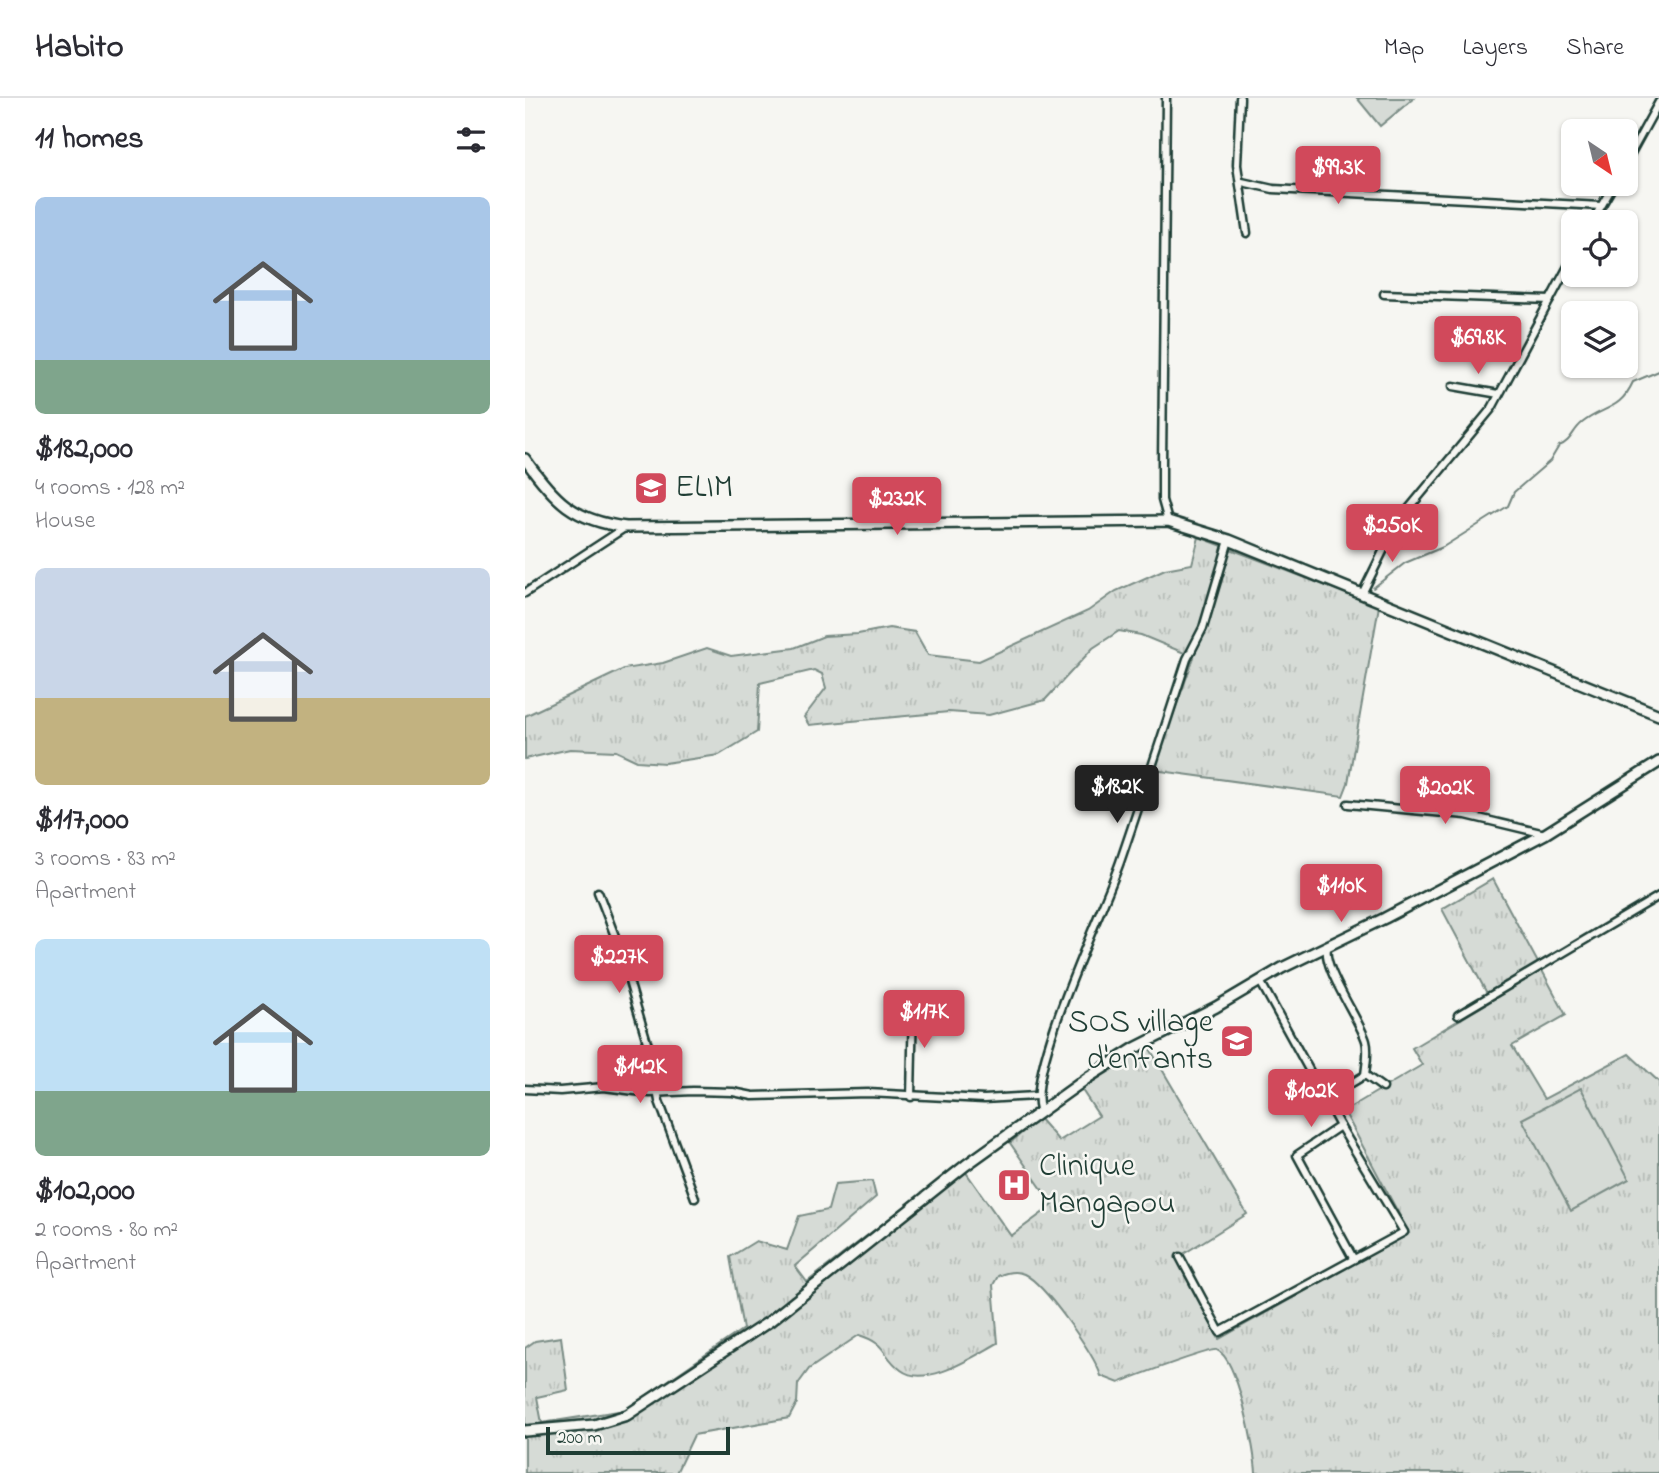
<!DOCTYPE html>
<html lang="en">
<head>
<meta charset="utf-8">
<style>
	:root { --surface:#fff; --page:#f7f7f7; --text:#2b2b33; --muted:#7c7c81; --line:#e1e1e2; --accent:#d1495b }
	body { margin:0; font-family:"Indie Flower",sans-serif; background:var(--page); color:var(--text); height:100vh; display:flex; flex-direction:column; font-size:26px; white-space:nowrap }
	* { box-sizing:border-box; margin:0 }
	p { font-size:23px; color:var(--muted) }
	.icon { flex:none; width:38px; height:38px; fill:none; stroke:currentColor; stroke-width:2; stroke-linecap:round; stroke-linejoin:round }
	.map { position:relative; flex:1; overflow:hidden }
	.details { display:flex; flex-direction:column; background:var(--surface); width:525px }
	.details>* { flex:none }
	.needle { width:46px; rotate:145deg }
	.tools { position:absolute; left:1036px; top:21px; display:grid; gap:14px }
	.tools a { display:grid; place-items:center; width:77px; height:77px; border-radius:10px; background:var(--surface); box-shadow:0 2px 5px #0004; font-size:35px }
	.scale { position:absolute; left:21px; bottom:18px; width:184px; box-sizing:border-box; padding-left:7px; border:4px solid #1f3d34; border-top:0; font-size:19px; line-height:24px; white-space:nowrap; color:#1f3d34; -webkit-text-stroke:5px #f6f6f2; paint-order:stroke }
	.price { position:absolute; translate:-50% -60px; padding:0 16px; border-radius:7px; background:var(--accent); color:#fff; font-size:23px; line-height:46px; filter:drop-shadow(0 2px 4px #0008) }
	.price::after { content:''; position:absolute; left:50%; top:42px; width:21px; height:16px; margin-left:-10px; background:inherit; clip-path:polygon(0 0,100% 0,50% 100%) }
	.price.active { background:#222; color:#fff }
	ul { padding:0; list-style:none }
	li { display:grid; align-content:center; gap:14px; height:371px; padding:0 35px }
	li span { display:grid; place-items:center; height:217px; border-radius:10px; color:#555 }
	li>.icon { margin-inline-start:auto }
	span .icon { width:126px; height:126px; fill:#fffc; stroke-width:1 }
	li b { font-size:30px }
	h2 { display:flex; justify-content:space-between; align-items:center; height:84px; padding:0 35px; font-size:30px }
	header { display:flex; align-items:center; gap:42px; box-sizing:border-box; height:98px; padding:0 35px; background:var(--surface); border-bottom:2px solid var(--line) }
	header strong { font-size:33px }
	nav { display:flex; gap:38px; margin-inline-start:auto; font-size:24px }
	main { display:flex; flex:1; min-height:0 }
	.map>svg:first-child { display:block }
	.grass { fill:url(#grass-tufts); stroke:#7a8c85; stroke-width:2 }
	.pitch { fill:#d6dbd6; stroke:#7a8c85; stroke-width:2 }
	.lines { fill:none; stroke-linecap:round; stroke-linejoin:round }
	.stream { stroke:#72847d; stroke-width:2 }
	.street-casing { stroke:#1f3d34; stroke-width:11 }
	.secondary-casing { stroke:#1f3d34; stroke-width:14 }
	.street { stroke:#f6f6f2; stroke-width:6 }
	.secondary { stroke:#f6f6f2; stroke-width:9 }
	.labels { text-anchor:middle; dominant-baseline:central; stroke-width:5; stroke-linejoin:round; paint-order:stroke }
	.poi-label { font-size:32px; fill:#1f3d34; stroke:#f6f6f2; text-anchor:start }
</style>
</head>
<body>
<header>
<strong>Habito</strong>
<nav><a>Map</a><a>Layers</a><a>Share</a></nav>
</header>
<main>
<section class="details">
<h2>11 homes<svg class="icon" aria-label="filters" viewBox="0 0 24 24"><path d="M4 7h16M4 17h16"/><circle cx="9" cy="7" r="2"/><circle cx="15" cy="17" r="2"/></svg></h2>
<ul>
<li><span style="background:linear-gradient(#a9c7e8 75%,#7fa58c 0)"><svg class="icon" aria-label="home" viewBox="0 0 24 24"><path d="M3 11l9-7 9 7M6 9v11h12V9"/></svg></span><div><b>$182,000</b><p>4 rooms · 128 m²</p><p>House</p></div></li>
<li><span style="background:linear-gradient(#c9d6e8 60%,#c2b280 0)"><svg class="icon" aria-label="home" viewBox="0 0 24 24"><path d="M3 11l9-7 9 7M6 9v11h12V9"/></svg></span><div><b>$117,000</b><p>3 rooms · 83 m²</p><p>Apartment</p></div></li>
<li><span style="background:linear-gradient(#bfe0f5 70%,#7fa58c 0)"><svg class="icon" aria-label="home" viewBox="0 0 24 24"><path d="M3 11l9-7 9 7M6 9v11h12V9"/></svg></span><div><b>$102,000</b><p>2 rooms · 80 m²</p><p>Apartment</p></div></li>
</ul>
</section>
<div class="map">
<svg width="1134" height="1375" viewBox="0 0 1134 1375">
	<defs>
		<pattern id="grass-tufts" width="24" height="20" patternUnits="userSpaceOnUse" patternTransform="scale(1.75)"><rect width="24" height="20" fill="#d6dbd6"/><path d="M3 7l-1-3M5 7V3M7 7l1-3M15 17l-1-3M17 17v-4M19 17l1-3" fill="none" stroke="#b7bdb8"/></pattern>
	</defs>
	<rect width="100%" height="100%" fill="#f6f6f2"/>
	<filter id="ink" filterUnits="userSpaceOnUse"><feTurbulence type="fractalNoise" baseFrequency=".0143" numOctaves="2"/><feDisplacementMap in="SourceGraphic" scale="14" xChannelSelector="R" yChannelSelector="G"/><feConvolveMatrix kernelMatrix="1 2 1 2 8 2 1 2 1" color-interpolation-filters="sRGB"/></filter>
	<g filter="url(#ink)">
		<g class="grass">
			<polygon points="674,439 854,508 823,685 818,698 628,672 669,559 616,537 594,533 568,550 520,602 464,617 424,614 284,627 279,619 301,590 297,576 289,572 235,585 232,634 194,657 140,665 112,663 91,653 45,651 0,661 0,618 99,571 138,565 182,550 206,558 269,550 299,538 333,536 364,530 390,534 403,557 454,563 563,513 591,493 640,471 667,466"/>
			<path d="M968,781L1041,917L987,948L1019,1001L1104,956L1134,984V1375H731C730,1353 713,1261 692,1252C686,1250 605,1280 594,1285L576,1278C569,1256 520,1186 499,1176C490,1172 482,1174 473,1178L468,1187L473,1245C449,1258 401,1291 376,1272C356,1257 363,1246 334,1237L284,1271L273,1286L272,1305L264,1320L169,1337L151,1375H0V1250L10,1243L36,1239L43,1292L12,1299L17,1325L100,1312L218,1231L205,1159L231,1143L262,1152L274,1118L303,1112L310,1086L347,1083L351,1099L270,1168L282,1184L435,1066L486,1138L528,1107L485,1045L514,1020L534,1043L574,1018L551,983L596,955L621,944L722,1116L652,1160L694,1241L884,1135L819,1013L897,967L887,950L966,903L917,811Z"/>
		</g>
		<g class="pitch">
			<polygon points="832,0 889,0 855,28"/>
			<polygon points="1056,990 1104,1081 1046,1113 997,1021"/>
		</g>
		<g class="lines">
			<path class="stream" d="M848,490L880,465L918,449L983,408L989,394L1025,363L1034,348C1047,343 1047,333 1057,325C1078,308 1095,313 1108,284L1134,273"/>
			<g class="street-casing">
				<g id="street">
					<polyline points="641,0 637,366 637,402 643,423"/>
					<polyline points="715,0 712,67 722,135"/>
					<polyline points="1101,64 1134,4"/>
					<polyline points="717,84 748,91 1076,108"/>
					<polyline points="1067,124 1089,86"/>
					<polyline points="859,196 1025,202"/>
					<polyline points="928,288 974,296"/>
					<polyline points="0,495 101,429"/>
					<polyline points="837,496 872,425 967,310 1048,159"/>
					<polyline points="823,706 941,717 1020,736"/>
					<polyline points="73,794 93,846 125,954 134,1003 170,1100"/>
					<polyline points="933,917 1134,798"/>
					<polyline points="840,977 858,990"/>
					<polyline points="0,991 35,993 79,989 125,995 168,993 208,994 228,998 343,995 459,1001 511,998"/>
					<polyline points="386,999 388,905"/>
					<path d="M800,1001L840,977C841,967 844,953 841,943C835,922 794,865 803,848"/>
					<path d="M515,1011C502,970 578,813 595,764C618,697 640,629 662,561L678,530L704,442"/>
					<polyline points="815,1028 772,1057 828,1160"/>
					<polyline points="655,1159 695,1234 879,1134 815,1028 735,883"/>
				</g>
			</g>
			<g class="secondary-casing">
				<g id="secondary">
					<path d="M0,361C29,402 49,423 101,429L643,423L704,442L1134,617"/>
					<polyline points="0,1333 69,1327 102,1317 245,1223 441,1067 564,979 610,950 691,909 757,870 860,820 1020,736 1134,664"/>
				</g>
			</g>
			<use href="#street" class="street"/>
			<use href="#secondary" class="secondary"/>
		</g>
	</g>
	<defs>
		<g id="school-square" transform="scale(1.75)"><rect x="-9" y="-9" width="18" height="18" rx="4" fill="#d1495b" stroke="#f6f6f2"/><path d="M0-5L7-2L0 1L-7-2ZM-4 1L0 2.5L4 1V4Q0 6-4 4Z" fill="#fff"/></g>
		<g id="hospital-square" transform="scale(1.75)"><rect x="-9" y="-9" width="18" height="18" rx="4" fill="#d1495b" stroke="#f6f6f2"/><path d="M-5-5h3v3.5h4V-5h3V5h-3V1.5h-4V5h-3Z" fill="#fff"/></g>
	</defs>
	<g fill-rule="evenodd">
		<use href="#school-square" x="126" y="390"/>
		<use href="#school-square" x="712" y="943"/>
		<use href="#hospital-square" x="489" y="1087"/>
	</g>
	<g class="labels">
		<g class="poi-label">
			<text x="150" y="390">ELIM</text>
			<text x="688" y="925" text-anchor="end">SOS village<tspan x="688" dy="37">d'enfants</tspan></text>
			<text x="514" y="1069">Clinique<tspan x="514" dy="37">Mangapou</tspan></text>
		</g>
	</g>
</svg>
<div class="tools">
<a><svg class="needle" viewBox="-14 -14 28 28"><path d="M0-13l5 13h-10z" fill="#e53935"/><path d="M0 13l5-13h-10z" fill="#7c7c81"/></svg></a>
<a><svg class="icon" aria-label="locate" viewBox="0 0 24 24"><circle cx="12" cy="12" r="6"/><path d="M12 2v4M12 18v4M2 12h4M18 12h4"/></svg></a>
<a><svg class="icon" aria-label="layers" viewBox="0 0 24 24"><path d="M12 4l9 5-9 5-9-5zM3 14l9 5 9-5"/></svg></a>
</div>
<div class="scale">200 m</div>
<b class="price" style="left:813px;top:108px">$99.3K</b>
<b class="price" style="left:953px;top:278px">$69.8K</b>
<b class="price" style="left:372px;top:439px">$232K</b>
<b class="price" style="left:867px;top:466px">$250K</b>
<b class="price active" style="left:592px;top:727px">$182K</b>
<b class="price" style="left:920px;top:728px">$202K</b>
<b class="price" style="left:816px;top:826px">$110K</b>
<b class="price" style="left:94px;top:897px">$227K</b>
<b class="price" style="left:399px;top:952px">$117K</b>
<b class="price" style="left:115px;top:1007px">$142K</b>
<b class="price" style="left:786px;top:1031px">$102K</b>
</div>
</main>
</body>
</html>
